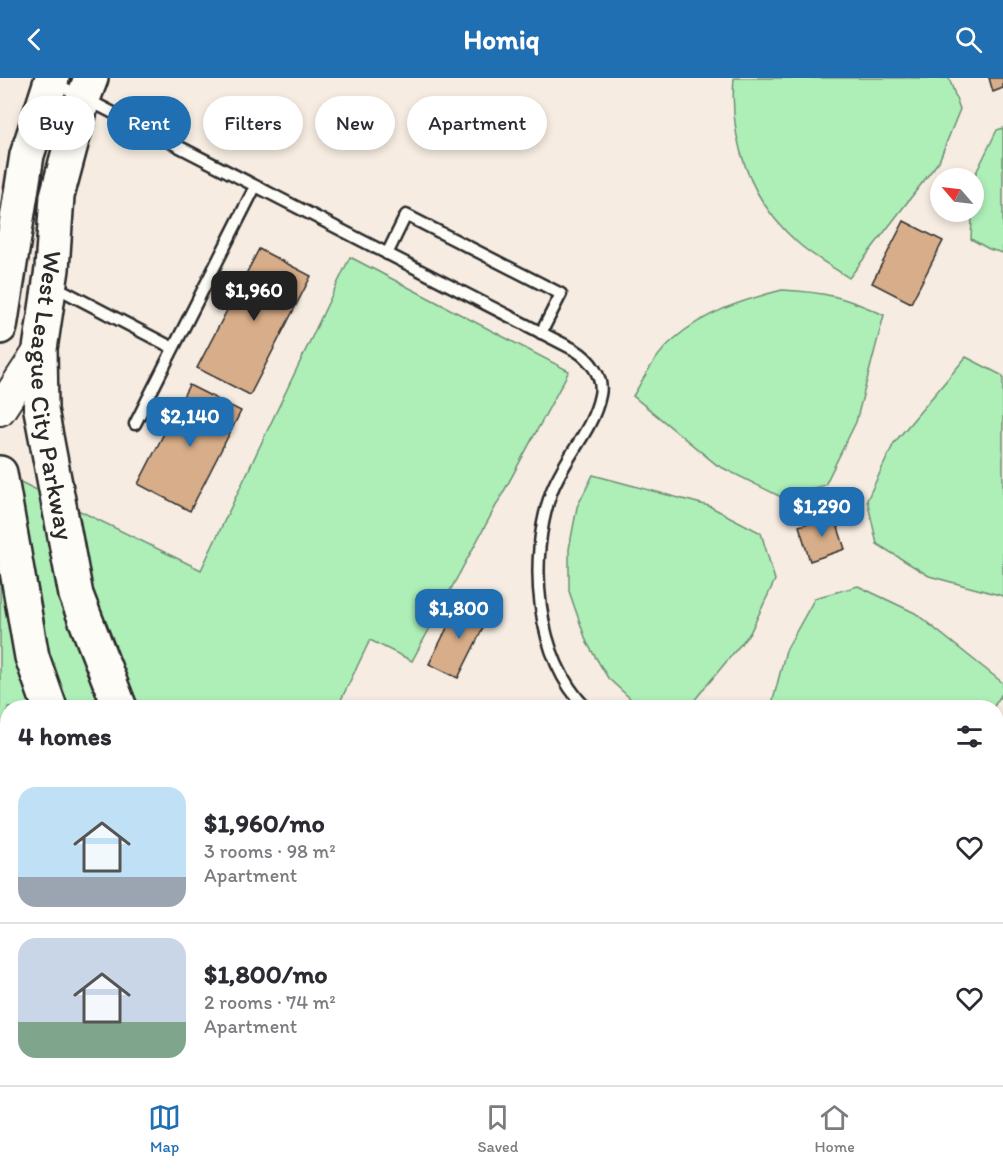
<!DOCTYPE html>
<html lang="en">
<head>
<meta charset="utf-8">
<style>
	:root { --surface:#fff; --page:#f7f7f7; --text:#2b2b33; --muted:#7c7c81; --line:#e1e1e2; --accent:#1f6fb2 }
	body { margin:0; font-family:Itim,sans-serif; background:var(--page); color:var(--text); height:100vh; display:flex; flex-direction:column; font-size:22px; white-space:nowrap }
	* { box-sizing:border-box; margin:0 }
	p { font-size:20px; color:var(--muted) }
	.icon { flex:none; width:33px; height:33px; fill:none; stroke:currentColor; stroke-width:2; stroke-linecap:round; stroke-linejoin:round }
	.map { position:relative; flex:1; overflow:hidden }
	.drawer { position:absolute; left:0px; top:622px; width:1004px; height:386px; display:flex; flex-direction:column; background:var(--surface); border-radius:24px 24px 0 0; box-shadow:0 3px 9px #0003 }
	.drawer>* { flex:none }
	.banner { position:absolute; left:18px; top:18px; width:600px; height:54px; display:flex; gap:12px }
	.needle { width:39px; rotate:298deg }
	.tools { position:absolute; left:930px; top:90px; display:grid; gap:12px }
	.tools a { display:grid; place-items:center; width:54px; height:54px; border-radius:50%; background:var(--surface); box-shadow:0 3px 9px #0003; font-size:30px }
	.price { position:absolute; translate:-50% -51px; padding:0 14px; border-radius:12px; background:var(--accent); color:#fff; font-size:20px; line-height:39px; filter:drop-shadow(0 2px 3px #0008) }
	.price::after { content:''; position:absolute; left:50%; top:36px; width:18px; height:14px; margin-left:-9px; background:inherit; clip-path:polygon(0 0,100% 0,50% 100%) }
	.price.current { background:#222; color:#fff }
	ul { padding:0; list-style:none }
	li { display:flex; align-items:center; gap:18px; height:150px; padding:0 18px }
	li+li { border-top:2px solid var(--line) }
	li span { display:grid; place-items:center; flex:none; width:168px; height:120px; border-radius:18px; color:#555 }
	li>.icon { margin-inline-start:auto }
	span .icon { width:72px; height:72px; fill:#fffc; stroke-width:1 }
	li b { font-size:26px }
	h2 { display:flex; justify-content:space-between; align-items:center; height:72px; padding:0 18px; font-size:26px }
	.chip { padding:0 21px; border-radius:27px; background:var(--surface); box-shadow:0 3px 9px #0003; font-size:21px; line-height:54px }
	.chip.current { background:var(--accent); color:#fff }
	header { display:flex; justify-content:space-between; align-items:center; height:78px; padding:0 18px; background:var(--accent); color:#fff; font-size:27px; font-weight:700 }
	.tabs { display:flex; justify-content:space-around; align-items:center; height:84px; border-top:2px solid var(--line); background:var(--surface); font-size:16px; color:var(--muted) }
	.tabs a { display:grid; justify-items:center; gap:3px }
	.tabs .current { color:var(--accent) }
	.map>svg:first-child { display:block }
	.green { fill:#aeefb8; stroke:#6c8d72; stroke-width:1.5 }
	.building { fill:#d8ad89; stroke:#2b2b2b; stroke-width:1.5 }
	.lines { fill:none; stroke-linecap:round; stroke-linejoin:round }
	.lane-casing { stroke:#2b2b2b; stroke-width:15 }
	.secondary-casing { stroke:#2b2b2b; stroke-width:34 }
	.primary-casing { stroke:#2b2b2b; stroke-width:38 }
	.lane { stroke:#fdfcf7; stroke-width:10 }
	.secondary { stroke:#fdfcf7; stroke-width:30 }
	.primary { stroke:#fdfcf7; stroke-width:33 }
	.labels { text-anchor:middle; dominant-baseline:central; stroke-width:4.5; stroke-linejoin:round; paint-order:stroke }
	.street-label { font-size:26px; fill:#2b2b2b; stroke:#fdfcf7 }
</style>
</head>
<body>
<header><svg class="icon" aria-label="back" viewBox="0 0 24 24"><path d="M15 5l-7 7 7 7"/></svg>Homiq<svg class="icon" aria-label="search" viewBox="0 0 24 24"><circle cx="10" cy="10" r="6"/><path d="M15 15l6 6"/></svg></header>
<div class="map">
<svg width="1003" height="1007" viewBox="0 0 1003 1007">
	<rect width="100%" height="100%" fill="#f6ece1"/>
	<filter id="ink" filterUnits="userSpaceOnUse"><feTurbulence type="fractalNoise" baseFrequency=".0167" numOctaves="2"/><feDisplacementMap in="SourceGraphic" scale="12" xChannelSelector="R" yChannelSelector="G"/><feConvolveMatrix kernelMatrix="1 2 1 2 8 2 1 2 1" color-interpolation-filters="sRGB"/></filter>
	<g filter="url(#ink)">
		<g class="green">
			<path d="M734,0H949L960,31L939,83L849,200C833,189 814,179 799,166C750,123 729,64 734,0Z"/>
			<polygon points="1003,50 1003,175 989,171 971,161 974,99 997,52"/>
			<polygon points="350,179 569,293 412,583 370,562 337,630 8,630 8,1000 164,1000 166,1007 0,1007 0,394 201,492"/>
			<path d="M782,212C825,214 845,219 884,237L856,344L825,407L781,419L717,387L633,318C645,298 656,276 674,261C705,234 743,222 782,212Z"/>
			<polygon points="966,279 1003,298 1003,518 929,498 877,466 867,422 894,365"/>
			<polygon points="593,397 709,428 761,455 775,502 750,555 688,630 644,630 633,623 608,600 587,565 569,513 569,471 577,429"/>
			<polygon points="858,508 915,535 1003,605 1003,614 993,630 771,630 786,572 815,520"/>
		</g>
		<g class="building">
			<polygon points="989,0 1003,0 1003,10 993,14"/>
			<polygon points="904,143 943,163 911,225 872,205"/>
			<polygon points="259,171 311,198 250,317 197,290"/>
			<polygon points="189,307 241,333 190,433 138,406"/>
			<polygon points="834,437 845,471 810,483 799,448"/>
			<polygon points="460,524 489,538 458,600 429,586"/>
			<polygon points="712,1000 780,1000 777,1007 708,1007"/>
		</g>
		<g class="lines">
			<g class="lane-casing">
				<g id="lane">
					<path d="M55,5L575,272C590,281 604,299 600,317C593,353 563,381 551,415C528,481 535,578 586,630"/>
					<polyline points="387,176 406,137 561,216 541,255"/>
					<polyline points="54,208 173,270"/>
					<polyline points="135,346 255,109"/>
					<polyline points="996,860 1003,863"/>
					<polyline points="539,1000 553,1007"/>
					<polyline points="398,1007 401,1000"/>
					<polyline points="529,1007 532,1000"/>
					<polyline points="630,1007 634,1000"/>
					<polyline points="688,1007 692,1000"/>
				</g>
			</g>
			<g class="secondary-casing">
				<polyline id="secondary" points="0,332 40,271"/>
			</g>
			<g class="primary-casing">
				<g id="primary">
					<path id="s1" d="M91,0L83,21L57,118L52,191L40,271L41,332L76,517L120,630"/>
					<polyline points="0,249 27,77 52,0"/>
					<polyline points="0,395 32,579 50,630"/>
					<polyline points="199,1000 201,1007"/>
					<polyline points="263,1000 266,1007"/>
				</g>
			</g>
			<use href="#lane" class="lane"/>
			<use href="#secondary" class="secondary"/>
			<use href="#primary" class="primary"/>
		</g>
	</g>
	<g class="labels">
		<g class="street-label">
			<text stroke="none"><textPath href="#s1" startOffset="324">West League City Parkway</textPath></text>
		</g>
	</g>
</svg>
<div class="tools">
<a><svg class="needle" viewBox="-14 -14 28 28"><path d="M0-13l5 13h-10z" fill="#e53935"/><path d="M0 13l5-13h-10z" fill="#7c7c81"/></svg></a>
</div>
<b class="price current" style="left:254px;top:244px">$1,960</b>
<b class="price" style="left:190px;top:370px">$2,140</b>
<b class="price" style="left:822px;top:460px">$1,290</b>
<b class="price" style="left:459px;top:562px">$1,800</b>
<div class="banner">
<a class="chip">Buy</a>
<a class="chip current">Rent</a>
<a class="chip">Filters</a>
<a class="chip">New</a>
<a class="chip">Apartment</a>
</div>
<section class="drawer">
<h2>4 homes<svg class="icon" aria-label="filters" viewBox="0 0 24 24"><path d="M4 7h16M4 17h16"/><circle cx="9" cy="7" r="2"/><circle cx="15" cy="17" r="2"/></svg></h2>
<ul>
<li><span style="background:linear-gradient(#bfe0f5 75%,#9aa5b1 0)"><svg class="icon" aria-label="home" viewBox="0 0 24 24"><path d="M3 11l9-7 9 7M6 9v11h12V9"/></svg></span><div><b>$1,960/mo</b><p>3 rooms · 98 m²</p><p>Apartment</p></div><svg class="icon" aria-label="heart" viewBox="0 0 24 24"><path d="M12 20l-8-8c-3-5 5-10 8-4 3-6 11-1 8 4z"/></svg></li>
<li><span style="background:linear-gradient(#c9d6e8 70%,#7fa58c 0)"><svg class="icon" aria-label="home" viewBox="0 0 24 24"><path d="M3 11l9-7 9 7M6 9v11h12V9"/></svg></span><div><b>$1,800/mo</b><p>2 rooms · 74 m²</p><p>Apartment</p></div><svg class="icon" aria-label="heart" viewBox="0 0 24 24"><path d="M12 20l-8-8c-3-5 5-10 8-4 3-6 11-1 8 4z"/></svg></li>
</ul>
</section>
</div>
<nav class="tabs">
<a class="current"><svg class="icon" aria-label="map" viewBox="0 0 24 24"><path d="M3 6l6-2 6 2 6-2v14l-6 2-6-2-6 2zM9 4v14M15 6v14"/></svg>Map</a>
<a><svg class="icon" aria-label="saved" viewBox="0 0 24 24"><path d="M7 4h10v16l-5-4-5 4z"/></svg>Saved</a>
<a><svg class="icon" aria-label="home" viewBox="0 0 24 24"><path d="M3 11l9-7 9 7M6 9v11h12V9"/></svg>Home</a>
</nav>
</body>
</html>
